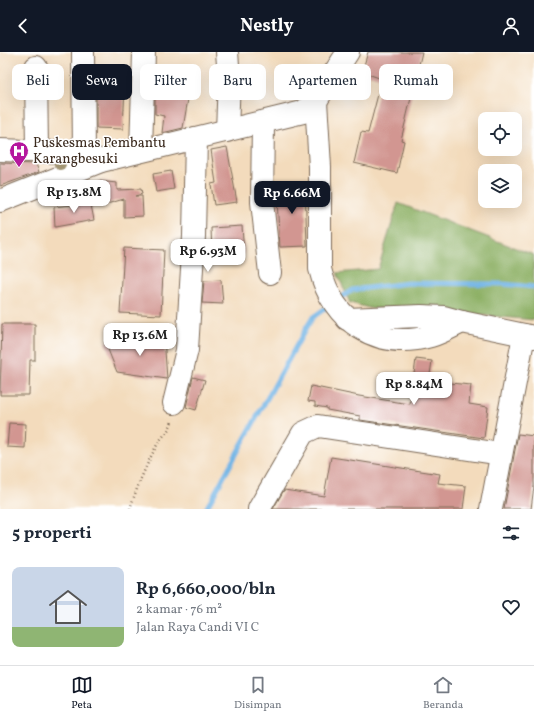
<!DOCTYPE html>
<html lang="id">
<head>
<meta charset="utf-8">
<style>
	:root { --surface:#fff; --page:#f2f2f3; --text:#1f2937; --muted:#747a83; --line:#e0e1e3; --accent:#111827 }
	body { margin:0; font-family:Vollkorn,serif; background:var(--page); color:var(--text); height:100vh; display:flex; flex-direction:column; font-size:15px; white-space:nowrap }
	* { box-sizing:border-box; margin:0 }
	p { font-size:13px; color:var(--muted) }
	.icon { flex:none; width:22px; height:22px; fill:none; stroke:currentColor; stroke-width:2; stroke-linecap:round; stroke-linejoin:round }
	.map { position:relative; height:457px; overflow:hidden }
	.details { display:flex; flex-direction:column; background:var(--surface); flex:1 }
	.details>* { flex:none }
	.banner { position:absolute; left:12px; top:12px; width:510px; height:36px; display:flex; gap:8px }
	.controls { position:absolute; left:478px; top:60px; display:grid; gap:8px }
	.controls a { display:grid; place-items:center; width:44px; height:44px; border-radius:8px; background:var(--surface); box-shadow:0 4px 16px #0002; font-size:20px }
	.price { position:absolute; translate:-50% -34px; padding:0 9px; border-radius:8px; background:#fff; color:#222; font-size:13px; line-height:26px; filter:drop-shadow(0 1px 2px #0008) }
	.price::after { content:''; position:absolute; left:50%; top:24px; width:12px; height:9px; margin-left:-6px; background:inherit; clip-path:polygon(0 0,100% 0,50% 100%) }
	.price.current { background:var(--accent); color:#fff }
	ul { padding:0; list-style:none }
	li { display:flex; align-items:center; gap:12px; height:100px; padding:0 12px }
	li span { display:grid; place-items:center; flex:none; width:112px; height:80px; border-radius:8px; color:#555 }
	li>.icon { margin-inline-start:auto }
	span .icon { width:48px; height:48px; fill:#fffc; stroke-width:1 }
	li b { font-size:17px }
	h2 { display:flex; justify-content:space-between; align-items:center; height:48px; padding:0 12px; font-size:17px }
	.pill { padding:0 14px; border-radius:8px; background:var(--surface); box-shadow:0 4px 16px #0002; font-size:14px; line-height:36px }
	.pill.current { background:var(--accent); color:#fff }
	header { display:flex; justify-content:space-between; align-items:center; height:52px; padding:0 12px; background:var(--accent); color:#fff; font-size:18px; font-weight:700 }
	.menu { display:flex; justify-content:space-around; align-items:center; height:56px; border-top:1px solid var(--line); background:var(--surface); font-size:11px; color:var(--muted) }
	.menu a { display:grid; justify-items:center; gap:2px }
	.menu .current { color:var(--accent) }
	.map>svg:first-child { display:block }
	.forest { fill:#8db065; stroke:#646d42 }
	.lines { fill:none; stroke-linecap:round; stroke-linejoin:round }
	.stream { stroke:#6eb2e4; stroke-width:5 }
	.building { fill:#d29691 }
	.minor-casing { stroke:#7b6855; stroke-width:24 }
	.path { stroke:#7b6855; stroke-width:2.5; stroke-dasharray:1 3; stroke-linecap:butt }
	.minor { stroke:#fff; stroke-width:22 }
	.tree { fill:#a29573 }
	.labels { text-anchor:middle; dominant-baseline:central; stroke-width:3; stroke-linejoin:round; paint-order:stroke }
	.poi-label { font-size:14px; fill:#3b2a1e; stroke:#fff; text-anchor:start }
</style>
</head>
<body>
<header><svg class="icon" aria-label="back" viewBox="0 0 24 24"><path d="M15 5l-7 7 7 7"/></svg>Nestly<svg class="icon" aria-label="person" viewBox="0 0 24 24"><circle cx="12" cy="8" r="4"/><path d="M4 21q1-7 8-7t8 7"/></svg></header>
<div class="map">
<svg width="534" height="457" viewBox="0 0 534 457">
	<rect width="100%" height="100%" fill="#fff"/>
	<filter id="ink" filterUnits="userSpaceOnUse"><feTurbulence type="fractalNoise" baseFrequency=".025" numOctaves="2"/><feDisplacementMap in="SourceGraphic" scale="8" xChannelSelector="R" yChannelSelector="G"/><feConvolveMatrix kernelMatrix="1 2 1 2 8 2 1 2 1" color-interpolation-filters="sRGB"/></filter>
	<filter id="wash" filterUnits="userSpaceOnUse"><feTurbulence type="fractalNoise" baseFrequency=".012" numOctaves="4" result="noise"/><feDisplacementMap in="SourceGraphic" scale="16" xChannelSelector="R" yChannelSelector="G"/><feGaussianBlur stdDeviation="0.9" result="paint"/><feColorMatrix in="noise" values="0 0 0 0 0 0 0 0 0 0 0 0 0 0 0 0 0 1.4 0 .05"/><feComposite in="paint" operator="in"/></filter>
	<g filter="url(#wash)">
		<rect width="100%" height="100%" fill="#f3dbbc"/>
		<polygon class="forest" points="398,151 534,203 534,268 393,255 373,257 350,251 337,221 378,217"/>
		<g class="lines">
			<g class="stream">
				<polyline points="339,247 352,238 408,231 503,232 534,235"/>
				<polyline points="206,457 305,278 313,265 330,253"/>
			</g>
		</g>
		<g id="blocks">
			<g class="building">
				<polygon points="368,0 422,0 401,88 404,89 397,121 354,111 361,80 368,81 382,27 362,20"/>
				<polygon points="96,33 125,34 123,77 96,76"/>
				<polygon points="155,38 189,41 183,76 162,81 164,64 155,62"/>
				<polygon points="227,95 237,150 214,153 211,132 216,131 211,98"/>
				<polygon points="0,111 34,112 36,112 39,120 0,134"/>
				<polygon points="171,119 174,137 156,140 153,122"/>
				<polygon points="98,129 117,131 117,138 141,137 142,142 135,144 142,144 143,164 124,165 124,147 100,154"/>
				<polygon points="275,132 305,132 307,194 280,195 277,149 275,149"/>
				<polygon points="90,148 94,168 55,175 54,155 73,153 73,151"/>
				<polygon points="242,174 244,202 212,203 211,176"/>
				<polygon points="124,196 164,198 161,263 120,261"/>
				<polygon points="221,228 223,252 202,251 204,229"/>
				<polygon points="2,272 35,272 35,308 30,308 29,343 0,343"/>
				<polygon points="164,285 167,327 117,320 105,290"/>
				<polygon points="416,307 432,309 429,329 471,333 469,352 488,355 484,386 360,368 360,364 327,358 327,356 315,354 315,350 308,349 311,334 359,344 410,352"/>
				<polygon points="193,325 205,328 196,358 186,355"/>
				<polygon points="9,371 26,372 25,396 7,395"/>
				<polygon points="518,382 534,384 534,434 531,457 504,457"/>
				<polygon points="331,405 440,422 438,431 466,434 463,457 273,457 284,438 324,444"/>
			</g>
		</g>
	</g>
	<g filter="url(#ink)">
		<use href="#blocks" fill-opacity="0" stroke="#7b6855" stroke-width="1"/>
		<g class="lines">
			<g class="minor-casing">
				<g id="minor">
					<polyline points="83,0 84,101"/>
					<polyline points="227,0 229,26 227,79"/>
					<polyline points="36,15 37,100"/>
					<path d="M316,49L320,115V217C333,270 377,299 431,284C441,281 452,275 462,270"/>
					<polyline points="263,70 262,150 270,221"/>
					<polyline points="0,98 84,101 101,109"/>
					<polyline points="141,98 144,0"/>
					<polyline points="0,149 101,109 303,60 316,49 348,0"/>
					<polyline points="347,267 421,264 444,265 462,270 534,285"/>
					<polyline points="174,351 187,298 194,184 196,86"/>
					<polyline points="259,457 303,381 318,374 501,402"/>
					<polyline points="491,457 524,283"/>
				</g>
			</g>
			<path class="path" d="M130,457C137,435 146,413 157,393C162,384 170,379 172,369"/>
			<use href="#minor" class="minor"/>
		</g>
		<circle class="tree" cx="60" cy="112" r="6"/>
	</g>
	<defs>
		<g id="hospital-pin" transform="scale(1)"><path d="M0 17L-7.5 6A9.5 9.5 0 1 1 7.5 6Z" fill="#b5179e" stroke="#fff"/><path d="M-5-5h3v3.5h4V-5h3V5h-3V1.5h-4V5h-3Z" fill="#fff"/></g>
	</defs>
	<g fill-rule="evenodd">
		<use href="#hospital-pin" x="19" y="99"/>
	</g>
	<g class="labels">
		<g class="poi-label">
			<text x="33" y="91">Puskesmas Pembantu<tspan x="33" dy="16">Karangbesuki</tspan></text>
		</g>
	</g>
</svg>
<div class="controls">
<a><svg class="icon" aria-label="locate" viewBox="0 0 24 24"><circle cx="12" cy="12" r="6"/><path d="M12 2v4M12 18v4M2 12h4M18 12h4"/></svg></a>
<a><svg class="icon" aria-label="layers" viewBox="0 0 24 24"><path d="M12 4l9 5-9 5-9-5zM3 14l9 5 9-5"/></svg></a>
</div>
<b class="price" style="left:74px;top:162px">Rp 13.8M</b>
<b class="price current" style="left:292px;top:163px">Rp 6.66M</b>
<b class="price" style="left:208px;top:221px">Rp 6.93M</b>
<b class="price" style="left:140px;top:305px">Rp 13.6M</b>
<b class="price" style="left:414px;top:354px">Rp 8.84M</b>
<div class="banner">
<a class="pill">Beli</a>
<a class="pill current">Sewa</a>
<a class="pill">Filter</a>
<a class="pill">Baru</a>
<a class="pill">Apartemen</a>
<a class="pill">Rumah</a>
</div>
</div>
<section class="details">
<h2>5 properti<svg class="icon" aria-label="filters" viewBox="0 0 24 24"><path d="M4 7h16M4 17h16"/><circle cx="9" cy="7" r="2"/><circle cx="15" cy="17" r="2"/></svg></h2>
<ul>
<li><span style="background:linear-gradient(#c9d6e8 75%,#8fb573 0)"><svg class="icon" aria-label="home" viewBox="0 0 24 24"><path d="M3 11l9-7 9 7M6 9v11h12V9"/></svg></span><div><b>Rp 6,660,000/bln</b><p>2 kamar · 76 m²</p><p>Jalan Raya Candi VI C</p></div><svg class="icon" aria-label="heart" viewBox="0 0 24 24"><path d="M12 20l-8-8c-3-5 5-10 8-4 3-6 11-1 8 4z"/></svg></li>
</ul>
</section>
<nav class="menu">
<a class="current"><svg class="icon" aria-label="map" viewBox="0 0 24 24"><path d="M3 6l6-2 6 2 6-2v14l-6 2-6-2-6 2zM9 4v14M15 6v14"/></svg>Peta</a>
<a><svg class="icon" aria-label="saved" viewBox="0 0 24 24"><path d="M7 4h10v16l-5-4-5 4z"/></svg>Disimpan</a>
<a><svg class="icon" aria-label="home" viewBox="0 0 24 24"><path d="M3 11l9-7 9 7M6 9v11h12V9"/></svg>Beranda</a>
</nav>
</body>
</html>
